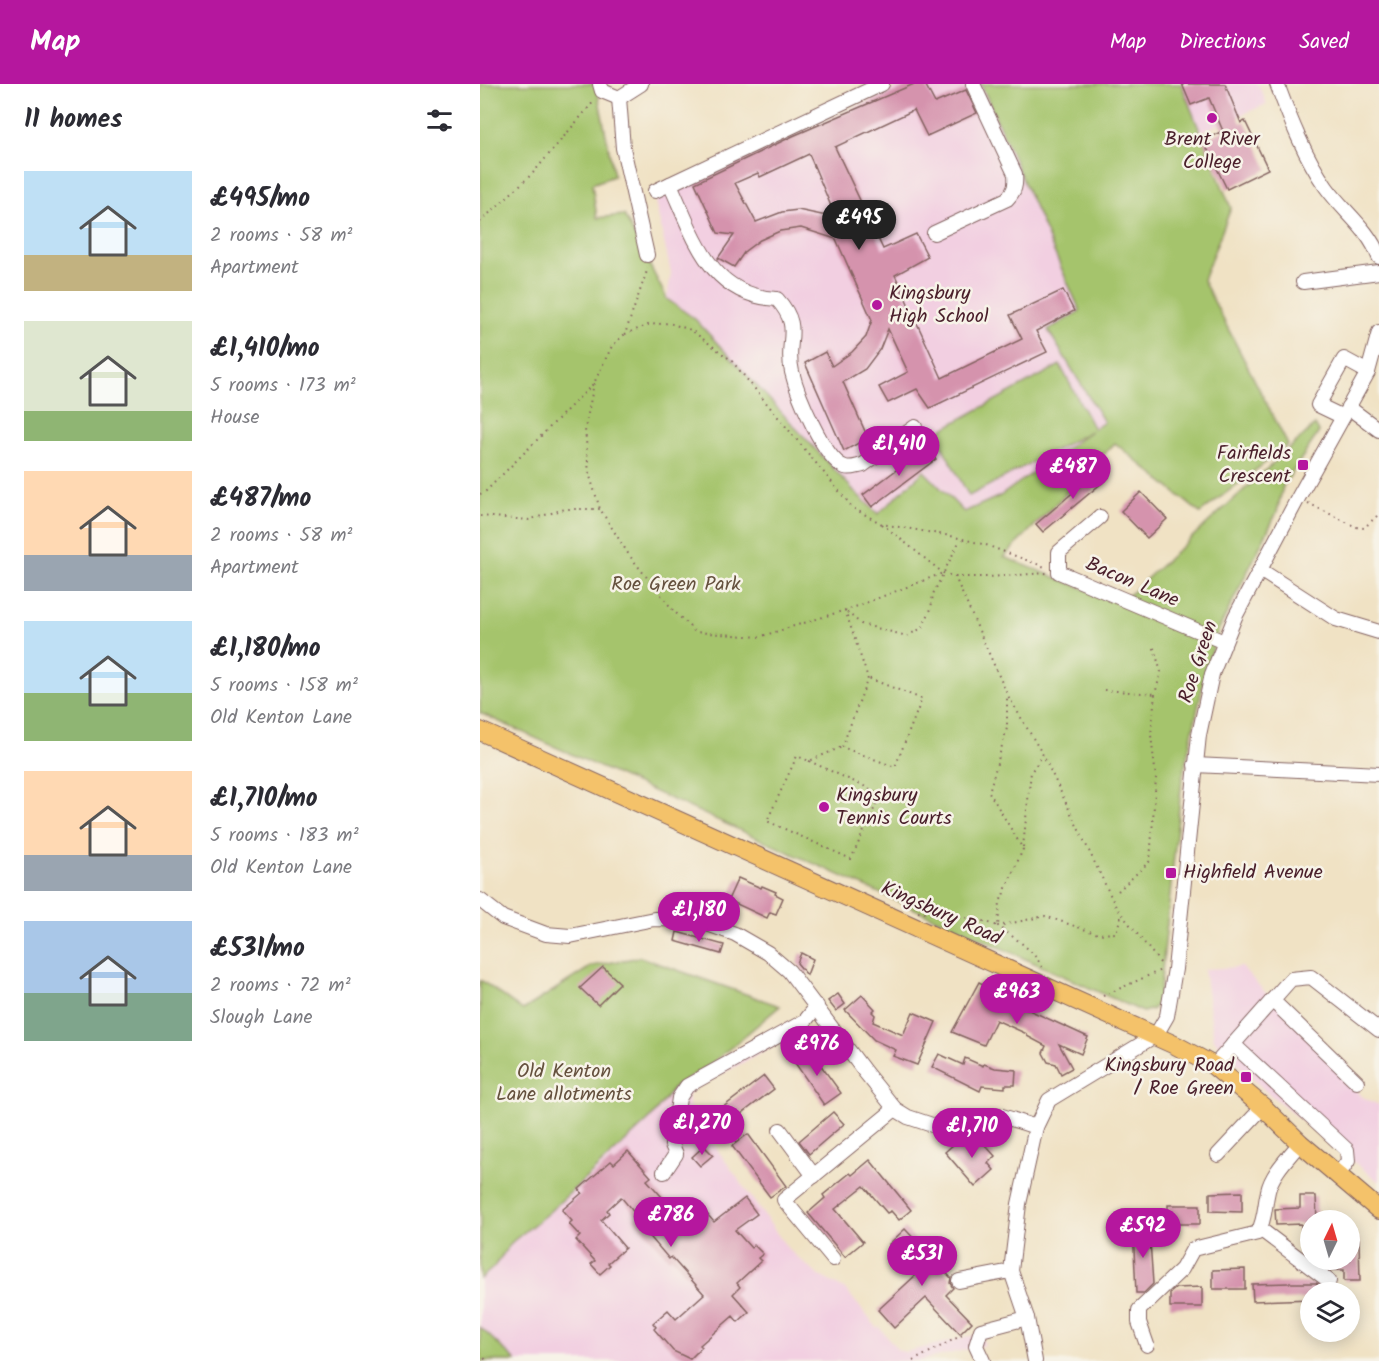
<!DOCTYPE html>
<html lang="en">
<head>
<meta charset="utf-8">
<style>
	:root { --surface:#fff; --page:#f2f2f3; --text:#2b2b33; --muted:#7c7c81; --accent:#b5179e }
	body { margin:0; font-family:Kalam,sans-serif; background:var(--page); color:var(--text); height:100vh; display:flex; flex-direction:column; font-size:22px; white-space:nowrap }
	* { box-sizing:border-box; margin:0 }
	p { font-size:20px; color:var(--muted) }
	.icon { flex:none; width:33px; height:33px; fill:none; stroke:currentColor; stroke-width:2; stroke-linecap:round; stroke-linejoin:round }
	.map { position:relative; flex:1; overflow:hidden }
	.drawer { display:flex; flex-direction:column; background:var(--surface); width:480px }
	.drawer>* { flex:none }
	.needle { width:39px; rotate:5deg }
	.fabs { position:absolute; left:820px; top:1126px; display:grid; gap:12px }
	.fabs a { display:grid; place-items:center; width:60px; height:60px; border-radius:50%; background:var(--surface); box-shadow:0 3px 15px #0003; font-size:30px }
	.price { position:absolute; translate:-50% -51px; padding:0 14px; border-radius:21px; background:var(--accent); color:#fff; font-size:20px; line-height:39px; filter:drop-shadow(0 2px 3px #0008) }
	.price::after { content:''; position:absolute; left:50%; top:36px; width:18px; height:14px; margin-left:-9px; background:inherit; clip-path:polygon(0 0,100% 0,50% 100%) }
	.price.selected { background:#222; color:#fff }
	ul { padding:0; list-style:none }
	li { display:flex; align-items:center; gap:18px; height:150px; padding:0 24px }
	li span { display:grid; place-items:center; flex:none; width:168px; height:120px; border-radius:0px; color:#555 }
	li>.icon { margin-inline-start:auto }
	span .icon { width:72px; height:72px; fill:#fffc; stroke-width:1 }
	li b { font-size:26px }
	h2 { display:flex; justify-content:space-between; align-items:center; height:72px; padding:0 24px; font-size:26px }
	header { display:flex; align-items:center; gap:36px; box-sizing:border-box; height:84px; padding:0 30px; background:var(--accent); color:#fff }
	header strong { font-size:28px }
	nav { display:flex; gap:33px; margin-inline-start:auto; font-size:21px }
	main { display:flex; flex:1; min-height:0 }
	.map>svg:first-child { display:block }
	.built { fill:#f2cfe1 }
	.green { fill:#a5c46c; stroke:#78724c; stroke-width:1.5 }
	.building { fill:#d593ad; fill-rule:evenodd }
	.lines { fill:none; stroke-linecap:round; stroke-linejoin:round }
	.minor-casing { stroke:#846361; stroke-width:16 }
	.major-casing { stroke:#846361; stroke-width:20 }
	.path { stroke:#846361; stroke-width:2; stroke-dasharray:1.5 4.5; stroke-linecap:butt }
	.minor { stroke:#fff; stroke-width:14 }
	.major { stroke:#f4c26a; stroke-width:18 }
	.poi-dot { fill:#b5179e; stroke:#f7f3e8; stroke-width:2 }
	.labels { text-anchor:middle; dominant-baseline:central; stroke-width:5; stroke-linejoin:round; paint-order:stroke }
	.poi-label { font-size:20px; fill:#4a1f2b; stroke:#f7f3e8; text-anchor:start }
	.street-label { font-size:20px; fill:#4a1f2b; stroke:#f7f3e8 }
	.park-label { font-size:20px; fill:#65513e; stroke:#f7f3e8 }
</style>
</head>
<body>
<header>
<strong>Map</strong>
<nav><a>Map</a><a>Directions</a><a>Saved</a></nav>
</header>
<main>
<section class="drawer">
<h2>11 homes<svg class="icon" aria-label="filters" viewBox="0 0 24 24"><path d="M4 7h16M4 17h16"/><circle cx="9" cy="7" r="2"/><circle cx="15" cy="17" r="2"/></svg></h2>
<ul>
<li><span style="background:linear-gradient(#bfe0f5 70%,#c2b280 0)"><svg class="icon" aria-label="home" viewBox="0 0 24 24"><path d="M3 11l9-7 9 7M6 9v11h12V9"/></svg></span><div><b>£495/mo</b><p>2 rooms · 58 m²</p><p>Apartment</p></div></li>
<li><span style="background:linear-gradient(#dfe7d0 75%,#8fb573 0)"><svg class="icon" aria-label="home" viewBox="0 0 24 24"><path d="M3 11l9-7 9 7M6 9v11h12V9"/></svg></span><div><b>£1,410/mo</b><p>5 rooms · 173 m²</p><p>House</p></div></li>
<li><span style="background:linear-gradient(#ffd9b3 70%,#9aa5b1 0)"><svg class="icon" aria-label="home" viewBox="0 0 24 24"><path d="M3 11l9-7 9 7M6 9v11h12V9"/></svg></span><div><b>£487/mo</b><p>2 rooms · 58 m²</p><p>Apartment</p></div></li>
<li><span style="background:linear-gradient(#bfe0f5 60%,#8fb573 0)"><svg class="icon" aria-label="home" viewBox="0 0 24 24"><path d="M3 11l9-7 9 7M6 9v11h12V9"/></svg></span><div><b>£1,180/mo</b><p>5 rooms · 158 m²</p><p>Old Kenton Lane</p></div></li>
<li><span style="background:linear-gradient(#ffd9b3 70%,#9aa5b1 0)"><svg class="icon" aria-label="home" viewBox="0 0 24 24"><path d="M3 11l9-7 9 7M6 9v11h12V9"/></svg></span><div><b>£1,710/mo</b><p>5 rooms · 183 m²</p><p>Old Kenton Lane</p></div></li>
<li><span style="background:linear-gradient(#a9c7e8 60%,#7fa58c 0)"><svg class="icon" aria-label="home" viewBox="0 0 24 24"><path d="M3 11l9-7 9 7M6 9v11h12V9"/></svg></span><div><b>£531/mo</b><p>2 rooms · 72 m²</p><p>Slough Lane</p></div></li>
</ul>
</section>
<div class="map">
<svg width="899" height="1277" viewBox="0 0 899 1277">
	<rect width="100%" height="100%" fill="#f7f3e8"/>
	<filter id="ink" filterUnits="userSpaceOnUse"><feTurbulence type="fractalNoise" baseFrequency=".0167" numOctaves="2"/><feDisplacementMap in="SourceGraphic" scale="12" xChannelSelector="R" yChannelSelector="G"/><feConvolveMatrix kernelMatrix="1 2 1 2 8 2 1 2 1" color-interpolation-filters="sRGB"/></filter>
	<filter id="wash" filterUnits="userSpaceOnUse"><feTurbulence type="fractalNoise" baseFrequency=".008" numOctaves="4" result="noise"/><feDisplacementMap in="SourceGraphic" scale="24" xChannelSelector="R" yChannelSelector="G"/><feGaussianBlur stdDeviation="1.35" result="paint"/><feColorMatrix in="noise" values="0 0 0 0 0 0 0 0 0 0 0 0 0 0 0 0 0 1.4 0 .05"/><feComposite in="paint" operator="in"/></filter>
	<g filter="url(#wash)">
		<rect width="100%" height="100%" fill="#f0e2c4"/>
		<g class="built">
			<polygon points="424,0 501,0 600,227 568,246 624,338 520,412 484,428 444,387 398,430 377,410 215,235 187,215 191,189 175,117"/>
			<polygon points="698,0 778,0 787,20 718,49"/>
			<polygon points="762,883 881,1012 899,1021 899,1098 784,1006 734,956 724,885"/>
			<polygon points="308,939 315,951 215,1004 207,1012 212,1033 216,1040 232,1058 308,1165 338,1191 366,1206 397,1244 399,1243 418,1266 425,1268 500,1250 505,1261 439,1277 36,1277 0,1243 0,1195 13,1184 32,1158 68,1129 185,1014 195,1002"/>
		</g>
		<g class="green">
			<polygon points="0,0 116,0 134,92 112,100 117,134 144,131 187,215 215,235 377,410 398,430 444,387 484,428 520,412 611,347 489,412 455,349 580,281 614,345 624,338 568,246 600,227 501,0 701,0 751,124 723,196 808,361 720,429 635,359 524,473 640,519 835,341 839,348 803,402 797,428 738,547 726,587 702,695 679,916 673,925 663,928 0,629"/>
			<polygon points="160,873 300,922 230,981 195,1002 170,1035 68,1129 32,1158 13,1184 0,1195 0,897 2,897 43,926 112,882"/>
			<polygon points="0,1243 36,1277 0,1277"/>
		</g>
		<g id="blocks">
			<g class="building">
				<path d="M434,0H445L455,19L486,6L497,29L447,52L434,26L355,63L403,165L436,150L448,173L415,191L462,294L542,255L530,231L583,206L594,227L556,247L567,268L450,324L437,305L408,319L399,303L428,288L408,245L400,265L385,285L363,298L388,354L364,367L325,279L345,268L352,282L372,268L386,253L392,236L356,155L321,144L300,147L280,156L265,167L254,183L238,174L254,151L238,149L215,99L313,52ZM329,70L356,134L318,126L302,128L276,138L255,99L278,89L280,93Z"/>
				<polygon points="702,0 745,0 761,39 765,37 788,85 747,105 723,56 743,47 729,14 711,21"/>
				<polygon points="447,363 456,375 392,423 383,411"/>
				<polygon points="623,383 629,393 563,448 556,440"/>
				<polygon points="661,408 687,435 667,454 641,427"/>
				<polygon points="258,794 281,804 282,802 296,808 295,810 303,814 296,830 290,828 287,834 248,816"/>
				<polygon points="197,848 244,861 241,870 195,857"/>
				<polygon points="321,869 333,875 327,891 317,879"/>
				<polygon points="123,883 140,899 118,921 100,904"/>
				<polygon points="499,898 527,912 525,915 608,953 601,970 579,960 592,984 581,990 576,980 568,978 563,969 566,962 547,952 547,950 516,936 504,961 472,948"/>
				<polygon points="358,910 365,920 356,927 348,917"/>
				<polygon points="382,911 395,925 392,928 395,931 393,938 423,951 433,928 456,938 437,981 413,972 416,966 394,956 365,926"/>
				<polygon points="329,965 361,1009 344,1021 313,976"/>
				<polygon points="459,970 483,981 485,974 503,982 504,980 515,984 536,986 535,1001 525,1001 525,1004 502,1002 500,1007 452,983"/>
				<polygon points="284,992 294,1005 252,1037 242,1024"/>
				<polygon points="353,1028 364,1040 329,1070 319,1057"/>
				<polygon points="268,1050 306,1102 290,1113 252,1062"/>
				<polygon points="496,1051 515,1072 508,1079 514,1086 495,1103 465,1068 483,1052 489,1058"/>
				<polygon points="224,1062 233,1071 220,1082 212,1073"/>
				<polygon points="148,1067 171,1093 167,1096 205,1139 221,1123 234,1138 265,1114 277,1130 255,1146 271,1164 274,1161 283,1170 278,1174 281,1177 257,1199 260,1203 253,1210 269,1228 258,1238 253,1232 220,1261 222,1263 210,1275 193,1267 174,1245 176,1243 173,1239 188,1226 196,1235 224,1210 191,1173 189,1175 154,1134 157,1132 141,1113 127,1126 129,1129 121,1136 145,1164 128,1179 130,1181 120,1190 111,1180 115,1177 96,1156 100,1152 89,1140 92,1137 82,1126 102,1109 99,1105 131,1077 134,1080"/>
				<polygon points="390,1076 431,1126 419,1136 411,1127 407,1129 384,1102 355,1125 383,1158 365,1173 328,1129 345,1114 343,1111 370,1089 372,1091"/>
				<polygon points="762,1108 762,1128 730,1127 730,1109"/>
				<polygon points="820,1112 836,1112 837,1137 831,1137 831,1151 821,1152 821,1140 796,1141 795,1125 820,1124"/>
				<rect x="688" y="1121" width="32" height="19"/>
				<polygon points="669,1142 673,1200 664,1209 656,1209 653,1143"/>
				<polygon points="425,1145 471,1194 470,1199 473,1204 466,1211 492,1238 480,1250 446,1214 414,1244 398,1226 437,1190 409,1160"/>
				<polygon points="879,1155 880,1197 864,1197 864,1186 850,1186 838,1178 838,1176 870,1176 870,1156"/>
				<polygon points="765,1185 765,1205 733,1205 733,1186"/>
				<polygon points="809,1199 836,1199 838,1200 839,1209 831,1209 831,1215 773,1217 772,1200"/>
				<polygon points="722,1203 722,1223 690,1223 690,1209 696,1204"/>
			</g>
		</g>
	</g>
	<g filter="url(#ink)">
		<use href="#blocks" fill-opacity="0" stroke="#846361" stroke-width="1.5"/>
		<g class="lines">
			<g class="minor-casing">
				<g id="minor">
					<polyline points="120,0 122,7 139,14"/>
					<path d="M797,0C810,35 825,73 846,103C863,127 889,145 899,173"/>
					<polyline points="139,14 143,64 167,171"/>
					<polyline points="139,14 161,0"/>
					<path d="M190,100C214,152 229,212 297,215C324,245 304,257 312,288C317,309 344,376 365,383C371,385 377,382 383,381L435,343"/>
					<polyline points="175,107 402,0"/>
					<path d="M454,149L527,115C535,107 536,101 535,90L493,0"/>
					<polyline points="823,198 899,188"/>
					<polyline points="868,323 899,346"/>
					<polyline points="863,333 838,321 864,275 888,288"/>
					<polyline points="620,433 579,468 579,488 744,558"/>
					<polyline points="780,486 856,535 899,548"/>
					<polyline points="715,681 899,690"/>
					<polyline points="0,816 23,834 66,850 90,852 174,835 216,836 255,850 288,869 309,887 385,988 415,1025 428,1033 455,1042 493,1038 519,1031 556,1043"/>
					<polyline points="792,916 877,998"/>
					<polyline points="753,960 867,1066 868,1077 858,1091"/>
					<polyline points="734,982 811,895 831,893 899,946"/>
					<polyline points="300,1046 334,1092"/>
					<polyline points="738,1071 783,1023"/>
					<polyline points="184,1088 196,1070 192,1061 199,1014 207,1002 325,937 337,922"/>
					<polyline points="780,1145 849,1197"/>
					<polyline points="353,1175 304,1116 415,1025"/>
					<polyline points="479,1197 531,1187"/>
					<path d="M667,1261L659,1238V1226L702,1185L713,1165L778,1149C786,1132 784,1124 788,1107C792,1089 809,1073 820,1059"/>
					<polyline points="503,1277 496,1262 501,1246 547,1234"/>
					<polyline points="555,1277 547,1234 531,1187 539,1120 556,1043 569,1016 676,951 687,932 695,885 719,651 732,590 755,533 818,414 888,288 899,248"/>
				</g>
			</g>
			<g class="major-casing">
				<polyline id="major" points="0,647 697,962 734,982 783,1023 820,1059 899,1126"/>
			</g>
			<g class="path">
				<polyline points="0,138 53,89 115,16"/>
				<polyline points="145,250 168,241 189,239 211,246 251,276 373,424 402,440 471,452 506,461 565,483"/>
				<polyline points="114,299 105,345 109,389 120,425 149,471 193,526 215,548 279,553 375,523 463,489"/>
				<polyline points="0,410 6,407 114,299 132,262 145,250 168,184"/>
				<polyline points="828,419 876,443 884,444 899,430"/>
				<polyline points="0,432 48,436 85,425 120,425"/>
				<polyline points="402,440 463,489 475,493 527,610 563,671 636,823 681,880"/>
				<polyline points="475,493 508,493 567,489"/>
				<polyline points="365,526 388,594 362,663 415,683 442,615 388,594"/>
				<polyline points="367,528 381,540 427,552 442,544 451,525 453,510 480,456"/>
				<polyline points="624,606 675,610"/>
				<polyline points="329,677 401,710 371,775 287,737 317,672 329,677 362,663"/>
				<polyline points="543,763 551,688 563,671"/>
				<polyline points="638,807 670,777 676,694 671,651 675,610 681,588 673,561"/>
				<polyline points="438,828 501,836 518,842 520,818 543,765 509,708 527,644 527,612"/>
				<path d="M562,883C553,865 534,854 518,842L565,832L618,850L636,849L641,832"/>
				<polyline points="623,912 681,886"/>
				<polyline points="0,1270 7,1277"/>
				<polyline points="433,1277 486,1249"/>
			</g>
			<use href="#minor" class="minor"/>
			<use href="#major" class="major"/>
		</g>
	</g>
	<g class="poi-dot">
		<circle cx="732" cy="34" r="6"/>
		<circle cx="397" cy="221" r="6"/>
		<rect x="817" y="375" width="12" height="12" rx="3"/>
		<circle cx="344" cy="723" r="6"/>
		<rect x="685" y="783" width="12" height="12" rx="3"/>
		<rect x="760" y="987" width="12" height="12" rx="3"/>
	</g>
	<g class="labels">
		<g class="poi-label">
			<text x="732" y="56" text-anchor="middle">Brent River<tspan x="732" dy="23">College</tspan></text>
			<text x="409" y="210">Kingsbury<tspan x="409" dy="23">High School</tspan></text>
			<text x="811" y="370" text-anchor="end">Fairfields<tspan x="811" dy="23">Crescent</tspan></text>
			<text x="356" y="712">Kingsbury<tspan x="356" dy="23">Tennis Courts</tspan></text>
			<text x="703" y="789">Highfield Avenue</text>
			<text x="754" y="982" text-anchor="end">Kingsbury Road<tspan x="754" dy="23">/ Roe Green</tspan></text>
		</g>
		<g class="street-label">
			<text transform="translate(652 499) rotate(23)">Bacon Lane</text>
			<text transform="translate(719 578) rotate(-72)">Roe Green</text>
			<text transform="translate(461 830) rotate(24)">Kingsbury Road</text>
		</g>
		<g class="park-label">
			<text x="196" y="501">Roe Green Park</text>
			<text x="84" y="988">Old Kenton<tspan x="84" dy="23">Lane allotments</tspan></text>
		</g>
	</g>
</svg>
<div class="fabs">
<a><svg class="needle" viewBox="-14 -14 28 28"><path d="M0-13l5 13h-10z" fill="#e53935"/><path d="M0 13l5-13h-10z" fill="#7c7c81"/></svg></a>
<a><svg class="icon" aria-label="layers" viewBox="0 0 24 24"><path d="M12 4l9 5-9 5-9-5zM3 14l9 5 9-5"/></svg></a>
</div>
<b class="price selected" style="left:379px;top:167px">£495</b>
<b class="price" style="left:419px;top:393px">£1,410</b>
<b class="price" style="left:593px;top:416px">£487</b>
<b class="price" style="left:219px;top:859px">£1,180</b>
<b class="price" style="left:537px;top:941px">£963</b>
<b class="price" style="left:337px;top:993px">£976</b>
<b class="price" style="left:222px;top:1072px">£1,270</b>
<b class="price" style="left:492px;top:1075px">£1,710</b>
<b class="price" style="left:191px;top:1164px">£786</b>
<b class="price" style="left:663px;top:1175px">£592</b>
<b class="price" style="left:442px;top:1203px">£531</b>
</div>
</main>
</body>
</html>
